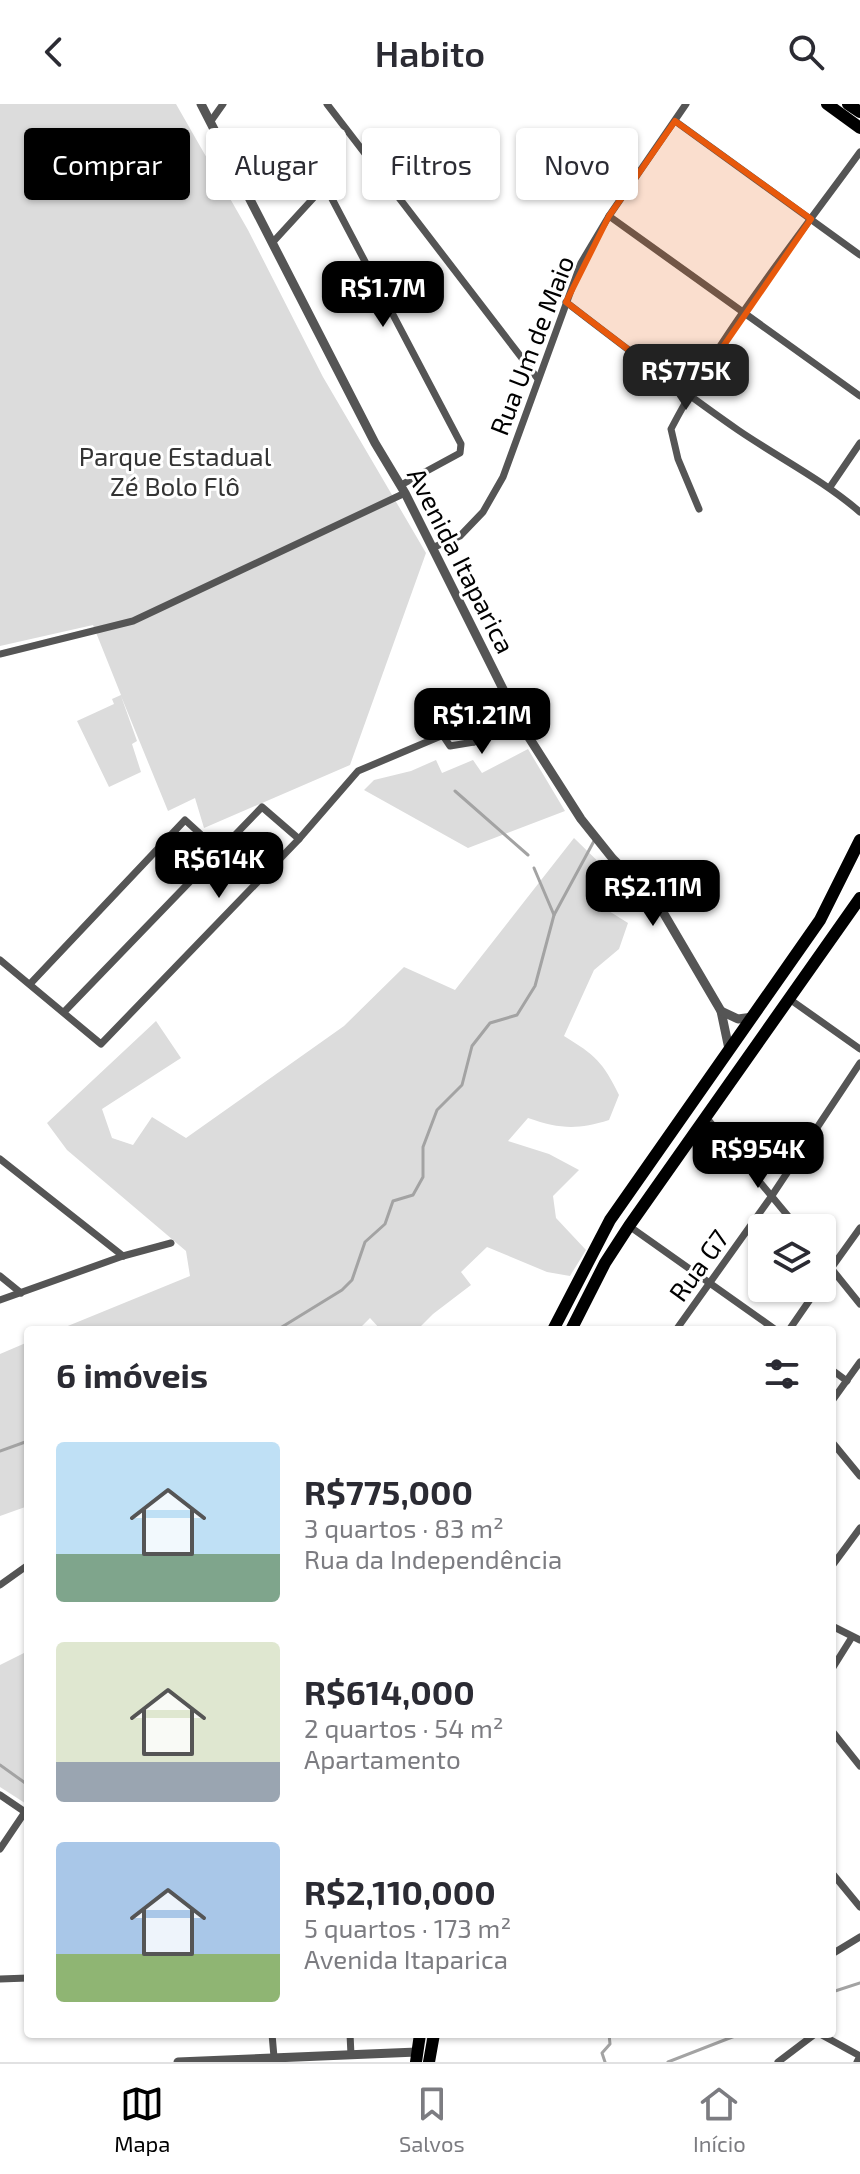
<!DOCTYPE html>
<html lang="pt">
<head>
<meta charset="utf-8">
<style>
	:root { --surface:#fff; --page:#f2f2f3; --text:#2b2b33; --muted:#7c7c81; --line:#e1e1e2; --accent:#000 }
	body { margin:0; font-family:"Exo 2",sans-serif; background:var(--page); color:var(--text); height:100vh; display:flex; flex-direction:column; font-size:30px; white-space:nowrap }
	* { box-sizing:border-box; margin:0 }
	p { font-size:26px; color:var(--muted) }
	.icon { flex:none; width:44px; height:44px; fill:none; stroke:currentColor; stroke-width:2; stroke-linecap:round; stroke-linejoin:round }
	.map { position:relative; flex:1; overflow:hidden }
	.panel { position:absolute; left:24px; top:1222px; width:812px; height:712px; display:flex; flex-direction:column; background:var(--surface); border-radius:8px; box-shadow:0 2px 6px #0004 }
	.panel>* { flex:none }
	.banner { position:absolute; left:24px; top:24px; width:812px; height:72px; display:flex; gap:16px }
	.buttons { position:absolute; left:748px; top:1110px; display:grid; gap:16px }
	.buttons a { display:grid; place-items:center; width:88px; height:88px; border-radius:8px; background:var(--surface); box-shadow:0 2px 6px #0004; font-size:40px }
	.price { position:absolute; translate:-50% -68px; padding:0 18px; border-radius:16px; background:var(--accent); color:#fff; font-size:26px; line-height:52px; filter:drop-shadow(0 2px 4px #0008) }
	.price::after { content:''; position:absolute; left:50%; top:48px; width:24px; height:18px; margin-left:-12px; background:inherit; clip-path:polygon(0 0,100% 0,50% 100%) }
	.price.current { background:#222; color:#fff }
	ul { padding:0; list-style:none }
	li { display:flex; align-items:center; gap:24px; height:200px; padding:0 32px }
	li span { display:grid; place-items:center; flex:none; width:224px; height:160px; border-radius:8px; color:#555 }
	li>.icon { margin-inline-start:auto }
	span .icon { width:96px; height:96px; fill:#fffc; stroke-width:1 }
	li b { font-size:34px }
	h2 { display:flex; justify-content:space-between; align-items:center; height:96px; padding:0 32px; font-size:34px }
	.chip { padding:0 28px; border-radius:8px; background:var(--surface); box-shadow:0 2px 6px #0004; font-size:28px; line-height:72px }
	.chip.current { background:var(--accent); color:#fff }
	header { display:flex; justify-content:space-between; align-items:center; height:104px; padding:0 32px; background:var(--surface); font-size:36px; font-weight:600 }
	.tabs { display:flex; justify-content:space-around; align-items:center; height:112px; border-top:2px solid var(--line); background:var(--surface); font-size:22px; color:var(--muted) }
	.tabs a { display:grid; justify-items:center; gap:4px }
	.tabs .current { color:var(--accent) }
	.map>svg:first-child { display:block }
	.green { fill:#dcdcdc }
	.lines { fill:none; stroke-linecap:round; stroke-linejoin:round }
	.stream { stroke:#a3a3a3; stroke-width:3 }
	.minor { stroke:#555; stroke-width:7 }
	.tertiary { stroke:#555; stroke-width:9 }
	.primary { stroke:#000; stroke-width:12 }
	.trunk { stroke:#000; stroke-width:12 }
	.marked { fill:#e8590c; fill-opacity:0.2; stroke:#e8590c; stroke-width:6; stroke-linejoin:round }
	.labels { text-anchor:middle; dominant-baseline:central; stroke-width:6; stroke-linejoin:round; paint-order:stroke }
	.street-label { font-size:26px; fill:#000; stroke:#fff }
	.park-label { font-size:26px; fill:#333; stroke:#fff }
</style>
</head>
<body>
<header><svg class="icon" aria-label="back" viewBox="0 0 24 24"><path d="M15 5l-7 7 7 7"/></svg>Habito<svg class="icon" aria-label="search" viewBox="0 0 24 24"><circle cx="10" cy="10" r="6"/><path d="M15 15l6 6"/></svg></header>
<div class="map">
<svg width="860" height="1958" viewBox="0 0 860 1958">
	<rect width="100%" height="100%" fill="#fff"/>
	<g class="green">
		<polygon points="0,0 176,0 248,126 323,273 426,449 350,661 204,724 195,694 168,707 121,592 137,637 132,640 141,668 109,683 77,617 114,600 112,595 121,591 93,521 0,542"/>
		<polygon points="528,645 565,707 468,744 364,686 374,676 411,667 436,656 442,669 473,656 482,669"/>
		<path d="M574,734L616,775L600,790L596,799L628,819L619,845L594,866L564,932C595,951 603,958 619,991L609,1016C577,1026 560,1025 528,1014L508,1037L549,1050L579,1066L553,1092L556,1114L586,1146L570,1172L547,1168L487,1143L461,1168L471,1181L433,1210L417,1226H381L370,1214L358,1226H58L190,1172L186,1147L67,1046L47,1019L156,917L181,954L102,1005L112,1034L133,1041L152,1013L186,1034L344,922L404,863L455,886Z"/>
		<polygon points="28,1238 28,1402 0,1412 0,1250"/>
		<polygon points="28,1547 28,1701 0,1683 0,1561"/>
	</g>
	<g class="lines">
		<g class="stream">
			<polyline points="455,687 528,751"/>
			<polyline points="534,764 554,811"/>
			<polyline points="277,1226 342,1186 352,1176 365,1138 385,1120 393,1097 413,1091 423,1073 423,1043 437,1006 462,981 472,942 490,919 517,911 535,882 554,811 594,737"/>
			<polyline points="0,1347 28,1337"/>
			<polyline points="0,1661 28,1681"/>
			<polyline points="832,1888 860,1879"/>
			<polyline points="605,1958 602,1949 610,1940 609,1930"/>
			<polyline points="668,1958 740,1930"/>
		</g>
		<g class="minor">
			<polyline points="327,0 538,275"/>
			<polyline points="211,17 223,0"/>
			<polyline points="675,17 860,151"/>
			<polyline points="609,112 860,292"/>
			<polyline points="273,138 318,89 324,88 330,91 461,340 460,349 401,381"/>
			<path d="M566,198C623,242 679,285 738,326C779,354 823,376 860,408"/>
			<polyline points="830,383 860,339"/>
			<path d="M699,405L678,355L671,325C721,229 796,136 860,48"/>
			<polyline points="432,444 460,432 483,408 503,373 581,159 609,112 686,0"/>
			<polyline points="0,550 133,517 405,389"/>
			<polyline points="467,619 474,638 521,621"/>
			<polyline points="442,630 450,642 474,638"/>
			<polyline points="0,856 101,940 299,735 358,667 512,602"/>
			<polyline points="30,880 185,716 218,746"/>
			<polyline points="788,894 860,945"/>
			<polyline points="64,908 262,703 299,735"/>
			<polyline points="705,1012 798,1124"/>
			<polyline points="0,1055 123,1152"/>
			<polyline points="629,1122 776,1226"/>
			<polyline points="822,1153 860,1200"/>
			<polyline points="0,1172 21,1189"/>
			<polyline points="822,1177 860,1124"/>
			<polyline points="0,1196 123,1152 171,1139"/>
			<polyline points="676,1226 771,1093 860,959"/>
			<polyline points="789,1226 818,1184"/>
			<polyline points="832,1266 847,1277"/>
			<polyline points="832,1297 860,1258"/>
			<polyline points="832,1338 860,1372"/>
			<polyline points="832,1462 860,1424"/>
			<polyline points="0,1481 28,1461"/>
			<polyline points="832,1522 860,1536"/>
			<polyline points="832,1565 852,1533"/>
			<polyline points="832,1627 860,1662"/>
			<polyline points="0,1691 28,1710"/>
			<polyline points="0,1745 25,1708"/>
			<polyline points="832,1769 860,1803"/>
			<polyline points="832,1850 860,1833"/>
			<polyline points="0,1875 28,1874"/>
			<polyline points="272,1930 274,1953"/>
			<polyline points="350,1930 351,1951"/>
			<polyline points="820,1930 860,1952 857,1958"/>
			<polyline points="778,1958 815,1930"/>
		</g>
		<g class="tertiary">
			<polyline points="201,0 375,339 405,389 521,621 581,715 613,755 657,798 721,907 729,945"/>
			<polyline points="721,907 738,915 753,913"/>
			<polyline points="178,1958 417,1948"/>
		</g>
		<g class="primary">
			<polyline points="553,1226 610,1116 820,816 860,736"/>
			<polyline points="571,1226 605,1159 629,1122 860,794"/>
			<polyline points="416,1958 420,1930"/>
			<polyline points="429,1958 434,1930"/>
		</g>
		<g class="trunk">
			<polyline points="827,0 860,24"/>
			<polyline points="848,0 860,8"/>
		</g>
	</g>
	<path class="marked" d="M675,17L811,115L689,292L566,198L609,112Z"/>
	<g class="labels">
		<g class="street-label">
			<text transform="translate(531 241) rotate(-69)">Rua Um de Maio</text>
			<text transform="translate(462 456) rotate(63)">Avenida Itaparica</text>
			<text transform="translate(698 1161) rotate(-54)">Rua G7</text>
		</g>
		<g class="park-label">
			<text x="175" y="351">Parque Estadual<tspan x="175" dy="30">Zé Bolo Flô</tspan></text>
		</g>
	</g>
</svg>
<div class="buttons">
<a><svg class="icon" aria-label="layers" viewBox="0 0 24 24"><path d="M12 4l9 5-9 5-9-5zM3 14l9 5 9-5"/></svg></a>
</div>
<b class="price" style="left:383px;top:225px">R$1.7M</b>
<b class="price current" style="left:686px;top:308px">R$775K</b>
<b class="price" style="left:482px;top:652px">R$1.21M</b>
<b class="price" style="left:219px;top:796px">R$614K</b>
<b class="price" style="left:653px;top:824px">R$2.11M</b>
<b class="price" style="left:758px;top:1086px">R$954K</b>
<div class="banner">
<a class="chip current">Comprar</a>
<a class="chip">Alugar</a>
<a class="chip">Filtros</a>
<a class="chip">Novo</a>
</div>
<section class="panel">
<h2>6 imóveis<svg class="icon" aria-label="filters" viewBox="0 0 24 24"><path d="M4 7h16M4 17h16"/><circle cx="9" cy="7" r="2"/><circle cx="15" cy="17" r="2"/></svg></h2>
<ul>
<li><span style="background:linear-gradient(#bfe0f5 70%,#7fa58c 0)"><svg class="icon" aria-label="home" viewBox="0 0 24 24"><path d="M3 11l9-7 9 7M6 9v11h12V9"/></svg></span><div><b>R$775,000</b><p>3 quartos · 83 m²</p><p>Rua da Independência</p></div></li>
<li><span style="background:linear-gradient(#dfe7d0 75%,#9aa5b1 0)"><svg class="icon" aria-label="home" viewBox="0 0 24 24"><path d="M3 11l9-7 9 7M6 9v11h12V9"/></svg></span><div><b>R$614,000</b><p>2 quartos · 54 m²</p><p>Apartamento</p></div></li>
<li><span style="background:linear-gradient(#a9c7e8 70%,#8fb573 0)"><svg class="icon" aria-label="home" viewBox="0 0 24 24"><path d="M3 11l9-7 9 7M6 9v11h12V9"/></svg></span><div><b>R$2,110,000</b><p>5 quartos · 173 m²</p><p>Avenida Itaparica</p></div></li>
</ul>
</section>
</div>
<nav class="tabs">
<a class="current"><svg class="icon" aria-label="map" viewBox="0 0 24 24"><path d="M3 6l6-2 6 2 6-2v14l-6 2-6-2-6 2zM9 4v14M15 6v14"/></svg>Mapa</a>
<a><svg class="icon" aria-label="saved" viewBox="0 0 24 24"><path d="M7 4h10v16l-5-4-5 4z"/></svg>Salvos</a>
<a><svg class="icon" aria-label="home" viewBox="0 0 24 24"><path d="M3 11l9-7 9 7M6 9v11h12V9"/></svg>Início</a>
</nav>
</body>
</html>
